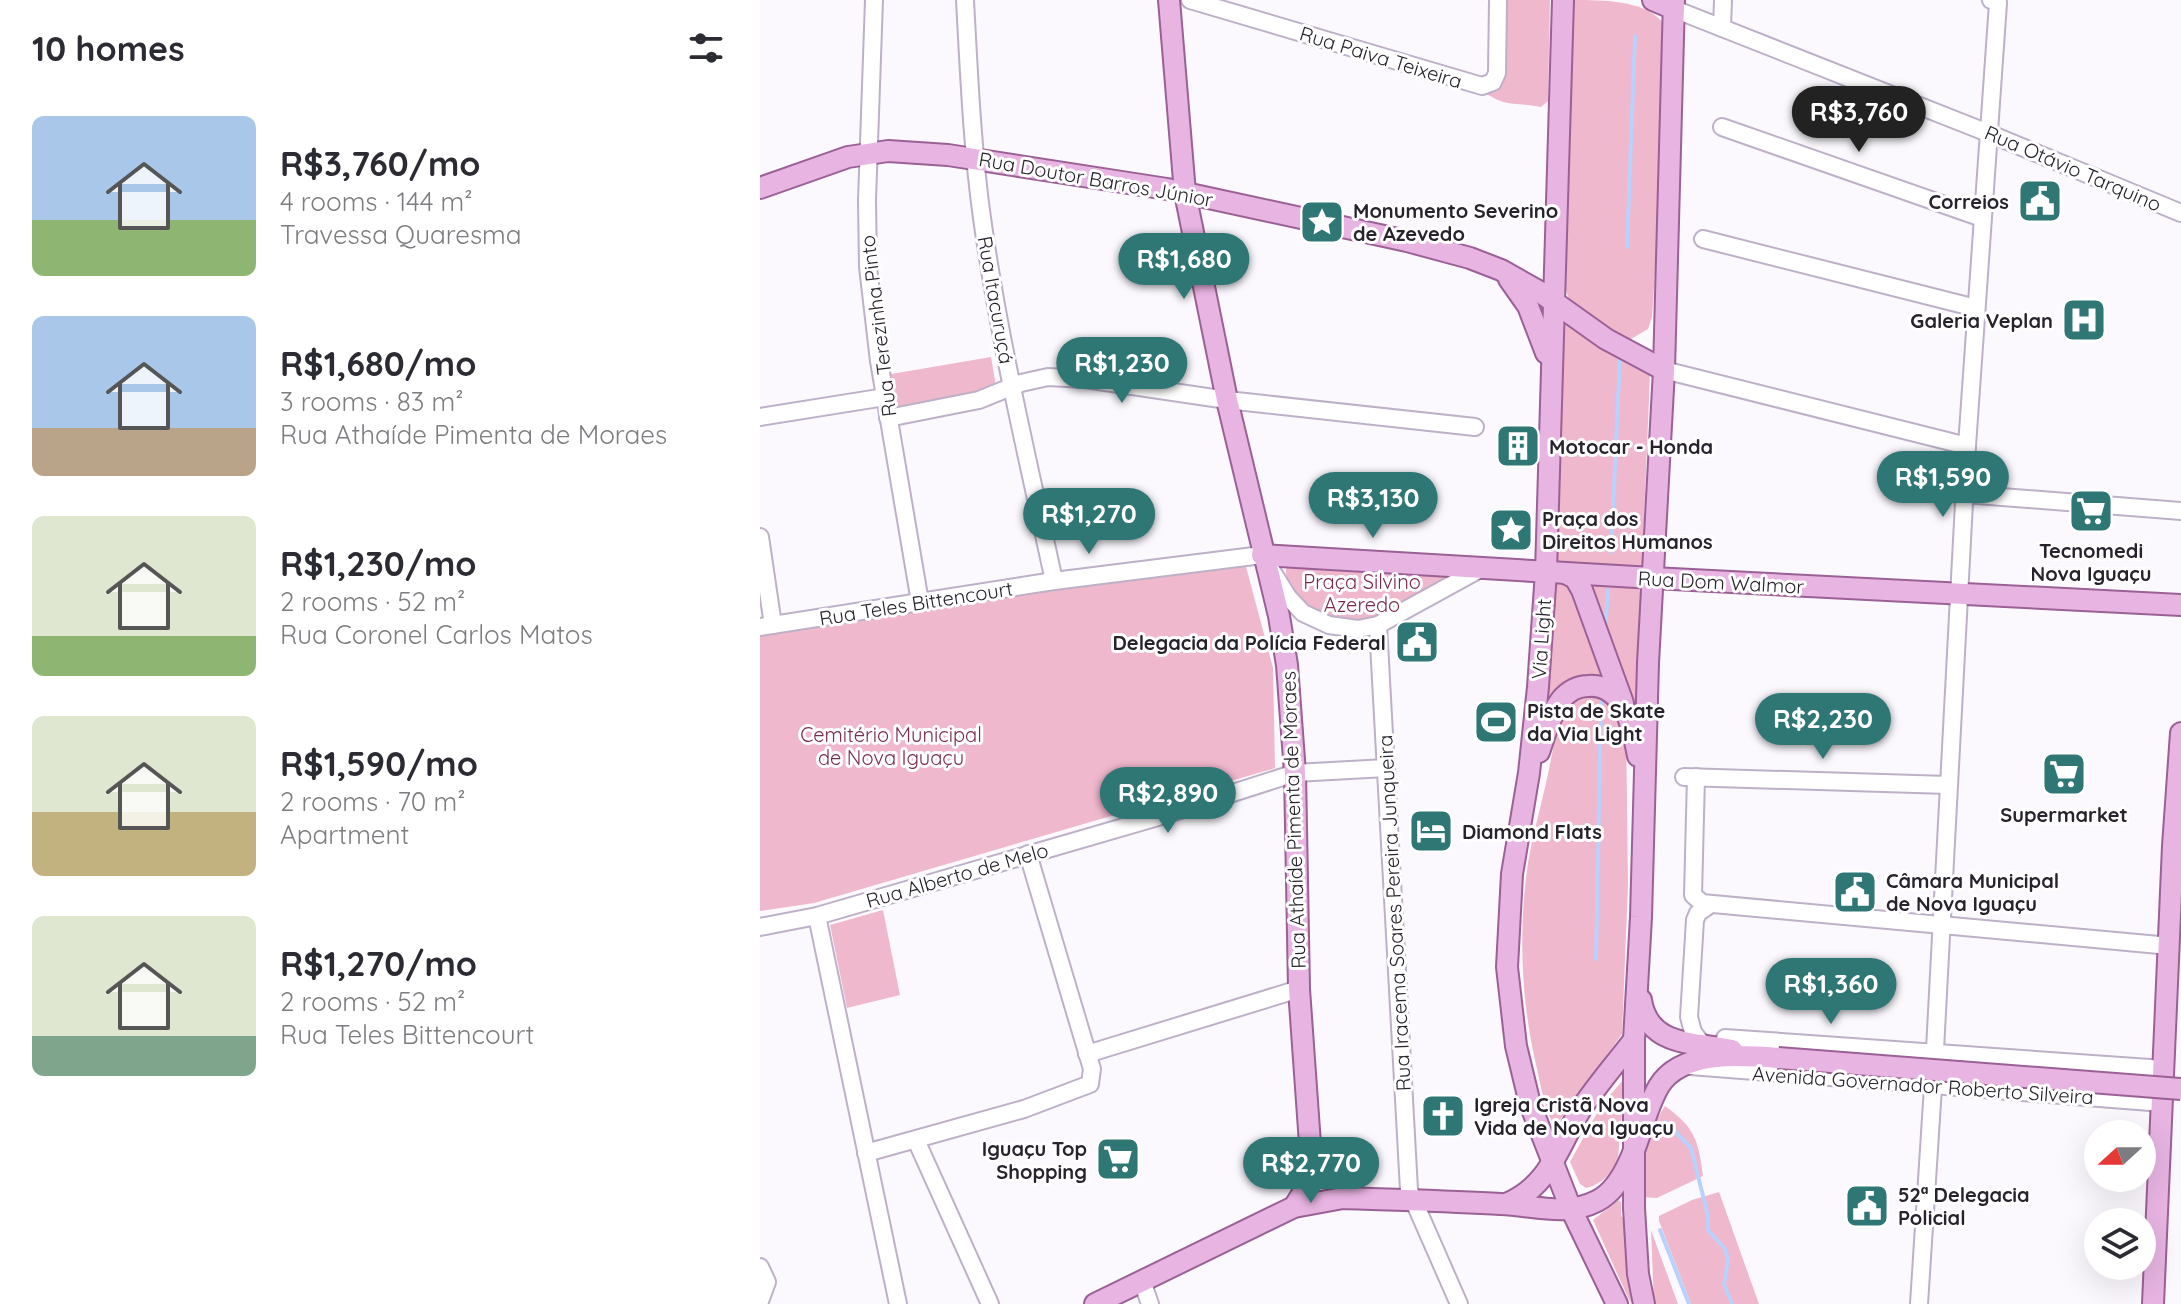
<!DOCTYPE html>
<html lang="en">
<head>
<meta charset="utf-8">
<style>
	:root { --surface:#fff; --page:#f7f7f7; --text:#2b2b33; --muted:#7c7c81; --accent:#2e7775 }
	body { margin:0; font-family:Quicksand,sans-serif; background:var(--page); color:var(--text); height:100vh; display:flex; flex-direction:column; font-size:30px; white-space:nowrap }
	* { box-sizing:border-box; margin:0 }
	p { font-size:26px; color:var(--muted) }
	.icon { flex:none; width:44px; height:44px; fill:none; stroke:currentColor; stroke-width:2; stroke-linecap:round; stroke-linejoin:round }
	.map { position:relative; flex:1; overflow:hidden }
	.details { display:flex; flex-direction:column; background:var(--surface); width:760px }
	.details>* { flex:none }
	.needle { width:52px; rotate:249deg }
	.controls { position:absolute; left:1324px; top:1120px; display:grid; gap:16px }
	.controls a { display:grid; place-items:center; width:72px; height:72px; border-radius:50%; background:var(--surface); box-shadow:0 8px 32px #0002; font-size:40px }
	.price { position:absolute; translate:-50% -68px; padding:0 18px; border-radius:28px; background:var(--accent); color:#fff; font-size:26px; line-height:52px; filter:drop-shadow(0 2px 4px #0008) }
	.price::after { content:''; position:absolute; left:50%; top:48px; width:24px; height:18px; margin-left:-12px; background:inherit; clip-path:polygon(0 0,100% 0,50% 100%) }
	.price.current { background:#222; color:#fff }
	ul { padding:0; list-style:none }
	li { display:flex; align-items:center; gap:24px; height:200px; padding:0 32px }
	li span { display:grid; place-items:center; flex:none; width:224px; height:160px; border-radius:12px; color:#555 }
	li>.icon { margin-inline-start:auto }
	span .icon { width:96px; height:96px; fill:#fffc; stroke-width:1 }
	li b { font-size:34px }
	h2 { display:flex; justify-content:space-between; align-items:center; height:96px; padding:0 32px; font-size:34px }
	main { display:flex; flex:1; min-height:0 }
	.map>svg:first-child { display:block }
	.green { fill:#f0b8cd }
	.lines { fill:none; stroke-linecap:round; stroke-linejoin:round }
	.stream { stroke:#b9d1fd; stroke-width:4 }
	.minor-casing { stroke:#bdb0c8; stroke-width:20 }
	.major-casing { stroke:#9b6095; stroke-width:24 }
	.minor { stroke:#fff; stroke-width:16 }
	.major { stroke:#e8b4e2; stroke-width:20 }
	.major-bridge-casing { stroke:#9b6095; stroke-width:24; stroke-linecap:butt }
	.major-bridge { stroke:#e8b4e2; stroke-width:20 }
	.labels { text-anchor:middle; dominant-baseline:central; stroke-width:6; stroke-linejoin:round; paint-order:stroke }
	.street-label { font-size:20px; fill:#27222c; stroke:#fff }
	.poi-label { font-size:20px; font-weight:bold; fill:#27222c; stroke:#fff; text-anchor:start }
	.park-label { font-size:20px; fill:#782b4f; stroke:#fff }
</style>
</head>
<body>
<main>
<section class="details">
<h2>10 homes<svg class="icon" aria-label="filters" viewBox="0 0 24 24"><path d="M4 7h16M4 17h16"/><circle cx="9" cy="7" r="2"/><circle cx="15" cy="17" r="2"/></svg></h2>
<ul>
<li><span style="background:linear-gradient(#a9c7e8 65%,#8fb573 0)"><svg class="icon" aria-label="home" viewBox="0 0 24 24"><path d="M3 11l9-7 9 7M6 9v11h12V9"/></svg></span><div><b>R$3,760/mo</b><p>4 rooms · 144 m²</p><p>Travessa Quaresma</p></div></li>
<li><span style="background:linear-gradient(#a9c7e8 70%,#b9a48a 0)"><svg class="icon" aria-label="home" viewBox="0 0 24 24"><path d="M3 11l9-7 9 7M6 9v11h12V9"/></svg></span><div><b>R$1,680/mo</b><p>3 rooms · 83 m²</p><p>Rua Athaíde Pimenta de Moraes</p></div></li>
<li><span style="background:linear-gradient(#dfe7d0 75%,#8fb573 0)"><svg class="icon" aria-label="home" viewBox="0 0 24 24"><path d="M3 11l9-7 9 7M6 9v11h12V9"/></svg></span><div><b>R$1,230/mo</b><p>2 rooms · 52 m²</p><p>Rua Coronel Carlos Matos</p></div></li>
<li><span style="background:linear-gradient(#dfe7d0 60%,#c2b280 0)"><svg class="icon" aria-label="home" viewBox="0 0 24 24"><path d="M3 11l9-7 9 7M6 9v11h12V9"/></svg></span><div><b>R$1,590/mo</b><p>2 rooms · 70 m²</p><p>Apartment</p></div></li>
<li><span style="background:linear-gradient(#dfe7d0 75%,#7fa58c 0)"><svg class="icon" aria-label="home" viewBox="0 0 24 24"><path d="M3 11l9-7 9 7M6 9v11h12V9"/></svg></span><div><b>R$1,270/mo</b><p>2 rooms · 52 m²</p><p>Rua Teles Bittencourt</p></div></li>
</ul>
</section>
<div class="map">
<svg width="1421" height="1304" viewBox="0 0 1421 1304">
	<rect width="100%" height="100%" fill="#fbf9fe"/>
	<g class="green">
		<path d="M742,0H790L788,101L781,107C749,101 746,109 717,87L742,84Z"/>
		<path d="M812,0C843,0 890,0 905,26L900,197L892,317L888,329L871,339L854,336L810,303L806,290Z"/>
		<polygon points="800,316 890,374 882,567 792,563"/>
		<polygon points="231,357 237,392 137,409 131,374"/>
		<polygon points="484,559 513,668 515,768 54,903 0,911 0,633"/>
		<path d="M527,566L695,575C670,589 644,606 617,617C595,625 556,616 540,599C531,591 523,577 527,566Z"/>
		<polygon points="793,582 808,583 815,593 846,678 787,712"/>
		<polygon points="823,582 885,589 878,706 864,688"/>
		<path d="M826,695L845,696L866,725L868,885L862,1034L795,1127C785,1110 781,1088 777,1069C761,1002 758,931 768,863C773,833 782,803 788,774C794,748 798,705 826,695Z"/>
		<polygon points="123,910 140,995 87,1008 70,925"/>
		<path d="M865,1078L858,1157C853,1172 843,1184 826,1188L820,1184L810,1162L842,1104Z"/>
		<path d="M905,1106C935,1128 938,1139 943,1176L897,1198L880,1197C882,1164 886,1134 905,1106Z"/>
		<polygon points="959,1192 999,1304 931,1304 899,1221 899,1216 932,1200"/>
		<polygon points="859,1200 861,1202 861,1216 864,1218 871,1304 833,1220"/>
		<polygon points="891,1230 918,1304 894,1304"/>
	</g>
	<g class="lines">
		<g class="stream">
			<polyline points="867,247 875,36"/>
			<polyline points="851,552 860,356"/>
			<polyline points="845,631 848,590"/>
			<polyline points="836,959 841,702"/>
			<polyline points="906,1122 931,1148 948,1216 948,1230 965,1249 968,1260 964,1284 972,1304"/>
			<polyline points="900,1230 929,1304"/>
		</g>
		<g class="minor-casing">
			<g id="minor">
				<polyline points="114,0 107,200 108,267 119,361 160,602"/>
				<path d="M205,0C209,73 212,146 222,218C239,340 268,460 294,581"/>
				<polyline points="430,0 722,86 733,82 737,73 738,0"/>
				<polyline points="914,9 1228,133 1421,213"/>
				<polyline points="962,28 963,0"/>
				<polyline points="962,127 1222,218"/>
				<polyline points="943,239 1216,308"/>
				<polyline points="904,370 1207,446"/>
				<polyline points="0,417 125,397"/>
				<polyline points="128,418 219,400 261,383 288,377 325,379 467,400 715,427"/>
				<polyline points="1204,494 1421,511"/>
				<polyline points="0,537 13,625"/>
				<polyline points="618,625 649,1190 699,1304"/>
				<polyline points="0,627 294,581 502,555 528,597 543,613 569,625 598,629 618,625 722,568"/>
				<polyline points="924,777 1188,785"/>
				<polyline points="936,777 933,895 942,903 1410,946"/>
				<polyline points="57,916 138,1304"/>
				<polyline points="0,927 57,916 398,817 535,773 626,768"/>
				<polyline points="965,1038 1404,1069"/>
				<polyline points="942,1044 933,1032 929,1017 935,920 938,913 948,906"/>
				<polyline points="327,1054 539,989"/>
				<polyline points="930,1066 1403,1103"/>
				<polyline points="156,1140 230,1304"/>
				<polyline points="106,1153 264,1109 330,1084 332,1069 268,854"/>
				<polyline points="0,1267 7,1282 0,1301"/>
				<polyline points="382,1281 390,1304"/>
				<polyline points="1159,1304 1173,1087 1207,446 1238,3 1231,0"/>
			</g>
		</g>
		<g class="major-casing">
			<g id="major">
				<polyline points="409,0 425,193 467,400 519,616 527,665 535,773 539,989 552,1172 544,1191 534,1207"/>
				<polyline points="803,0 786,572 778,687 769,773 752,874 747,967 756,1046 770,1104 811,1209 857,1304"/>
				<polyline points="893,0 914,9"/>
				<polyline points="0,188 88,157 128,151 188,155 407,189 647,241 710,258 741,270 780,292 846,339 904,370"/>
				<polyline points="749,279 768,306 786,353"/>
				<polyline points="502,555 893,578 1421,605"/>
				<polyline points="805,573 815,578 822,590 863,703"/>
				<path d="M779,752C785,735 790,715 801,700C808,691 818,686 828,686C865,683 873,730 878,756"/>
				<path d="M881,1000C888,1047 934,1042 972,1050"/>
				<path d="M746,1204C790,1186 798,1147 821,1109C837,1085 856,1063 874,1040"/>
				<path d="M335,1304L534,1207L583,1198C635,1200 688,1201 741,1204C773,1205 806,1217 837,1201C853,1193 863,1176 870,1160C881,1136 886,1108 899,1086C921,1050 982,1055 1018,1058"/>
				<polyline points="884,1304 878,1274 874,1208 874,1040 881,917 888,663 904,370 914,0"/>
				<polyline points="1393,1304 1413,846 1421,733"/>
			</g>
		</g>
		<use href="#minor" class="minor"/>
		<use href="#major" class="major"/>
		<g class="major-bridge-casing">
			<polyline id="major-bridge" points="1018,1058 1421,1089"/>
		</g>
		<use href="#major-bridge" class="major-bridge"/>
	</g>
	<defs>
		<g id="civic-square" transform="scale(2.3)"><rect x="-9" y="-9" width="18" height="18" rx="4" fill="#2e7775" stroke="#fff"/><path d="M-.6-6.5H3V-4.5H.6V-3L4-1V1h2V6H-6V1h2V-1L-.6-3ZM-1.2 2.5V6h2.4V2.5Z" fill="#fff"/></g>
		<g id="sight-square" transform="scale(2.3)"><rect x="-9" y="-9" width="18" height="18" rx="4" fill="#2e7775" stroke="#fff"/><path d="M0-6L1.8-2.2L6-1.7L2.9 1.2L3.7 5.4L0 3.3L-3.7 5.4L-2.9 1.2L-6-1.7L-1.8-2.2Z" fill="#fff"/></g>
		<g id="hospital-square" transform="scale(2.3)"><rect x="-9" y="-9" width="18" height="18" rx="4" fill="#2e7775" stroke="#fff"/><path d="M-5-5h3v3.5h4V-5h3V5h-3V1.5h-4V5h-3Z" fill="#fff"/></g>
		<g id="building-square" transform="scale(2.3)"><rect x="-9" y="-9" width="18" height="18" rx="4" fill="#2e7775" stroke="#fff"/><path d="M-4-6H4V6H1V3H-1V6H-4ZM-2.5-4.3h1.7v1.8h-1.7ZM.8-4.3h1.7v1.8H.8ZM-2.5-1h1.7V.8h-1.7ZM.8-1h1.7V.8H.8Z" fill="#fff"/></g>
		<g id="supermarket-square" transform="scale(2.3)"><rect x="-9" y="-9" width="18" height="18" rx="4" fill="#2e7775" stroke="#fff"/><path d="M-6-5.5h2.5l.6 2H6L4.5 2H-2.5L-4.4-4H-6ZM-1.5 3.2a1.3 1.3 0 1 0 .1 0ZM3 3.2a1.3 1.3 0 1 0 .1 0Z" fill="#fff"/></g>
		<g id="stadium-square" transform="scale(2.3)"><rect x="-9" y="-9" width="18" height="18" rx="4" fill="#2e7775" stroke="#fff"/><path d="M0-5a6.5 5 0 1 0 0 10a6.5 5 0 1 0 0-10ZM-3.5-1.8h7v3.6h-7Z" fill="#fff"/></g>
		<g id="hotel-square" transform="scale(2.3)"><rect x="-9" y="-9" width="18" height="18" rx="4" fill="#2e7775" stroke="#fff"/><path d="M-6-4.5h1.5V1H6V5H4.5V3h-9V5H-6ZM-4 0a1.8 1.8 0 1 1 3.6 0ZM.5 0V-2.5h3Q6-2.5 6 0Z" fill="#fff"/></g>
		<g id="church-square" transform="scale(2.3)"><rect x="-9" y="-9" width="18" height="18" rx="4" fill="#2e7775" stroke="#fff"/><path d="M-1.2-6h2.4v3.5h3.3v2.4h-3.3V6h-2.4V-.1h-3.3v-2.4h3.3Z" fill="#fff"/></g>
	</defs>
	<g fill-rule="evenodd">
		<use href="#civic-square" x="1280" y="201"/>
		<use href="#sight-square" x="562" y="222"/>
		<use href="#hospital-square" x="1324" y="320"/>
		<use href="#building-square" x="758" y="446"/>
		<use href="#supermarket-square" x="1331" y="511"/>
		<use href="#sight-square" x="751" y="530"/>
		<use href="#civic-square" x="657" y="642"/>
		<use href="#stadium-square" x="736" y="722"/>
		<use href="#supermarket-square" x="1304" y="774"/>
		<use href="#hotel-square" x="671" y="831"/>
		<use href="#civic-square" x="1095" y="892"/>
		<use href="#church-square" x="683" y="1116"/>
		<use href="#supermarket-square" x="358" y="1159"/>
		<use href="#civic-square" x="1107" y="1206"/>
	</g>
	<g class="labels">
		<g class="street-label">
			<text transform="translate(621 57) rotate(17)">Rua Paiva Teixeira</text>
			<text transform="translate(1313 168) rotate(23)">Rua Otávio Tarquino</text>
			<text transform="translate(336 179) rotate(10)">Rua Doutor Barros Júnior</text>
			<text transform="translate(236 300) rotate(80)">Rua Itacuruçá</text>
			<text transform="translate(118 326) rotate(-97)">Rua Terezinha Pinto</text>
			<text transform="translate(961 582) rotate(3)">Rua Dom Walmor</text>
			<text transform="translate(156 603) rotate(-9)">Rua Teles Bittencourt</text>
			<text transform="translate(781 639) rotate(-86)">Via Light</text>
			<text transform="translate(533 820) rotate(-92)">Rua Athaíde Pimenta de Moraes</text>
			<text transform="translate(197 875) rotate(-16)">Rua Alberto de Melo</text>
			<text transform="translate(634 913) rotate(-93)">Rua Iracema Soares Pereira Junqueira</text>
			<text transform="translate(1163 1085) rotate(4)">Avenida Governador Roberto Silveira</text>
		</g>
		<g class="poi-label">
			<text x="1249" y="201" text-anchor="end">Correios</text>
			<text x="593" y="210">Monumento Severino<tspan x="593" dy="23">de Azevedo</tspan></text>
			<text x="1293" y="320" text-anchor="end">Galeria Veplan</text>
			<text x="789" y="446">Motocar - Honda</text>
			<text x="782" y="518">Praça dos<tspan x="782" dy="23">Direitos Humanos</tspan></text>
			<text x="1331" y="550" text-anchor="middle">Tecnomedi<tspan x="1331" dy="23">Nova Iguaçu</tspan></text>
			<text x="626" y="642" text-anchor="end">Delegacia da Polícia Federal</text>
			<text x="767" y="710">Pista de Skate<tspan x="767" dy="23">da Via Light</tspan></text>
			<text x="1304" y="814" text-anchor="middle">Supermarket</text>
			<text x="702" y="831">Diamond Flats</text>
			<text x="1126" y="880">Câmara Municipal<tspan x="1126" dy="23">de Nova Iguaçu</tspan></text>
			<text x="714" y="1104">Igreja Cristã Nova<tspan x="714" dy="23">Vida de Nova Iguaçu</tspan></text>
			<text x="327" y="1148" text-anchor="end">Iguaçu Top<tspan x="327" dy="23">Shopping</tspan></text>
			<text x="1138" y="1194">52ª Delegacia<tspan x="1138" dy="23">Policial</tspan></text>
		</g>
		<g class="park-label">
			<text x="602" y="581">Praça Silvino<tspan x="602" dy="23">Azeredo</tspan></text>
			<text x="131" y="734">Cemitério Municipal<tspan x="131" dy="23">de Nova Iguaçu</tspan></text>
		</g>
	</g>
</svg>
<div class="controls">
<a><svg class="needle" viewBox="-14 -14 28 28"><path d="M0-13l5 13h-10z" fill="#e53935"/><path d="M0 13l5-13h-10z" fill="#7c7c81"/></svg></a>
<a><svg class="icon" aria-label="layers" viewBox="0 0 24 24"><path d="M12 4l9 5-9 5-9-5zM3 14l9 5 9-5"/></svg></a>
</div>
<b class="price current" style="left:1099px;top:154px">R$3,760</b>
<b class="price" style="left:424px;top:301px">R$1,680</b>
<b class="price" style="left:362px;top:405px">R$1,230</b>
<b class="price" style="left:1183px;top:519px">R$1,590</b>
<b class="price" style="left:613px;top:540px">R$3,130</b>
<b class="price" style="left:329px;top:556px">R$1,270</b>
<b class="price" style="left:1063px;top:761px">R$2,230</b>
<b class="price" style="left:408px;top:835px">R$2,890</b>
<b class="price" style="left:1071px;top:1026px">R$1,360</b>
<b class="price" style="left:551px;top:1205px">R$2,770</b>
</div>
</main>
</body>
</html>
